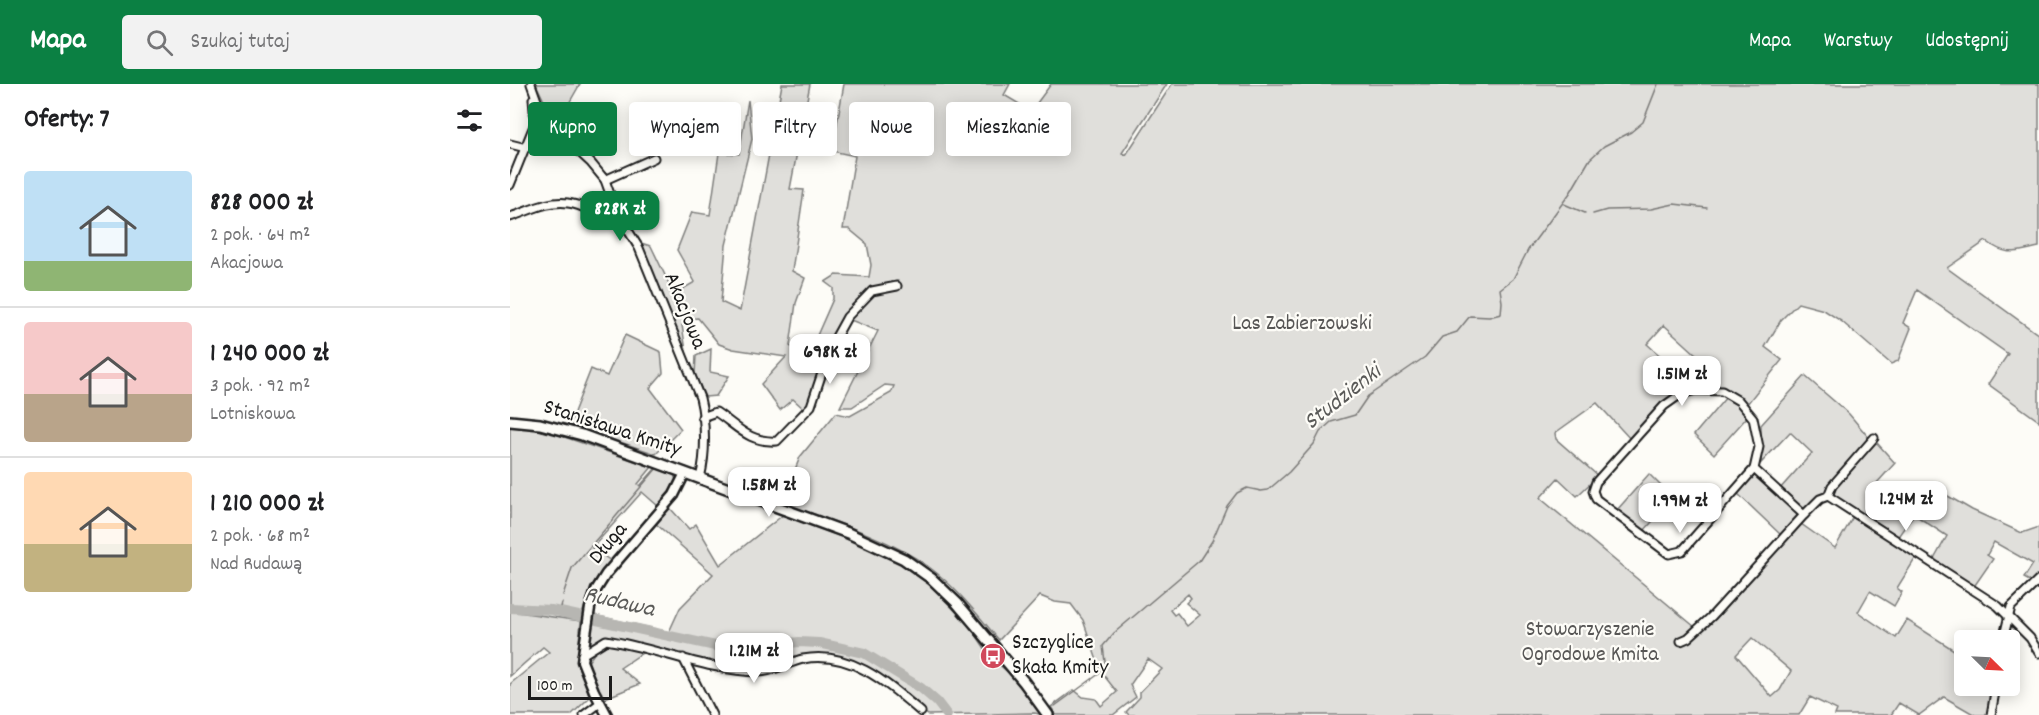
<!DOCTYPE html>
<html lang="pl">
<head>
<meta charset="utf-8">
<style>
	:root { --surface:#fff; --page:#f2f2f2; --text:#202124; --muted:#757577; --line:#e0e0e0; --accent:#0b8043 }
	body { margin:0; font-family:Dekko,sans-serif; background:var(--page); color:var(--text); height:100vh; display:flex; flex-direction:column; font-size:22px; white-space:nowrap }
	* { box-sizing:border-box; margin:0 }
	p { font-size:20px; color:var(--muted) }
	.icon { flex:none; width:33px; height:33px; fill:none; stroke:currentColor; stroke-width:2; stroke-linecap:round; stroke-linejoin:round }
	.map { position:relative; flex:1; overflow:hidden }
	.drawer { display:flex; flex-direction:column; background:var(--surface); width:510px }
	.drawer>* { flex:none }
	.guide { position:absolute; left:18px; top:18px; width:570px; height:54px; display:flex; gap:12px }
	.needle { width:39px; rotate:114deg }
	.buttons { position:absolute; left:1444px; top:546px; display:grid; gap:12px }
	.buttons a { display:grid; place-items:center; width:66px; height:66px; border-radius:6px; background:var(--surface); box-shadow:0 3px 15px #0003; font-size:30px }
	.scale { position:absolute; left:18px; bottom:15px; width:84px; box-sizing:border-box; padding-left:6px; border:3px solid #1c1c1c; border-top:0; font-size:16px; line-height:21px; white-space:nowrap; color:#1c1c1c; -webkit-text-stroke:4px #fdfcf7; paint-order:stroke }
	.price { position:absolute; translate:-50% -51px; padding:0 14px; border-radius:12px; background:#fff; color:#222; font-size:20px; line-height:39px; filter:drop-shadow(0 2px 3px #0008) }
	.price::after { content:''; position:absolute; left:50%; top:36px; width:18px; height:14px; margin-left:-9px; background:inherit; clip-path:polygon(0 0,100% 0,50% 100%) }
	.price.selected { background:var(--accent); color:#fff }
	ul { padding:0; list-style:none }
	li { display:flex; align-items:center; gap:18px; height:150px; padding:0 24px }
	li+li { border-top:2px solid var(--line) }
	li span { display:grid; place-items:center; flex:none; width:168px; height:120px; border-radius:6px; color:#555 }
	li>.icon { margin-inline-start:auto }
	span .icon { width:72px; height:72px; fill:#fffc; stroke-width:1 }
	li b { font-size:26px }
	h2 { display:flex; justify-content:space-between; align-items:center; height:72px; padding:0 24px; font-size:26px }
	.tag { padding:0 21px; border-radius:6px; background:var(--surface); box-shadow:0 3px 15px #0003; font-size:21px; line-height:54px }
	.tag.selected { background:var(--accent); color:#fff }
	header { display:flex; align-items:center; gap:36px; box-sizing:border-box; height:84px; padding:0 30px; background:var(--accent); color:#fff }
	header strong { font-size:28px }
	nav { display:flex; gap:33px; margin-inline-start:auto; font-size:21px }
	.search { width:420px; height:54px; background:var(--page); display:flex; align-items:center; gap:15px; box-sizing:border-box; padding:0 21px; border-radius:6px; color:var(--muted); font-size:22px }
	main { display:flex; flex:1; min-height:0 }
	.map>svg:first-child { display:block }
	.green { fill:#e0dfdb; stroke:#7e7e7c; stroke-width:1.5; fill-rule:evenodd }
	.lines { fill:none; stroke-linecap:round; stroke-linejoin:round }
	.stream { stroke:#797876; stroke-width:1.5 }
	.river { stroke:#b7b6b2; stroke-width:10 }
	.minor-casing { stroke:#1c1c1c; stroke-width:11 }
	.tertiary-casing { stroke:#1c1c1c; stroke-width:13 }
	.secondary-casing { stroke:#1c1c1c; stroke-width:14 }
	.minor { stroke:#fdfcf7; stroke-width:7 }
	.tertiary { stroke:#fdfcf7; stroke-width:8 }
	.secondary { stroke:#fdfcf7; stroke-width:9 }
	.labels { text-anchor:middle; dominant-baseline:central; stroke-width:4.5; stroke-linejoin:round; paint-order:stroke }
	.street-label { font-size:22px; fill:#1c1c1c; stroke:#fdfcf7 }
	.park-label { font-size:22px; fill:#575655; stroke:#fdfcf7 }
	.poi-label { font-size:22px; fill:#1c1c1c; stroke:#fdfcf7; text-anchor:start }
	.water-label { font-size:24px; font-style:italic; fill:#5a5a58; stroke:#fdfcf7 }
</style>
</head>
<body>
<header>
<strong>Mapa</strong>
<div class="search"><svg class="icon" aria-label="search" viewBox="0 0 24 24"><circle cx="10" cy="10" r="6"/><path d="M15 15l6 6"/></svg>Szukaj tutaj</div>
<nav><a>Mapa</a><a>Warstwy</a><a>Udostępnij</a></nav>
</header>
<main>
<section class="drawer">
<h2>Oferty: 7<svg class="icon" aria-label="filters" viewBox="0 0 24 24"><path d="M4 7h16M4 17h16"/><circle cx="9" cy="7" r="2"/><circle cx="15" cy="17" r="2"/></svg></h2>
<ul>
<li><span style="background:linear-gradient(#bfe0f5 75%,#8fb573 0)"><svg class="icon" aria-label="home" viewBox="0 0 24 24"><path d="M3 11l9-7 9 7M6 9v11h12V9"/></svg></span><div><b>828 000 zł</b><p>2 pok. · 64 m²</p><p>Akacjowa</p></div></li>
<li><span style="background:linear-gradient(#f6c9c9 60%,#b9a48a 0)"><svg class="icon" aria-label="home" viewBox="0 0 24 24"><path d="M3 11l9-7 9 7M6 9v11h12V9"/></svg></span><div><b>1 240 000 zł</b><p>3 pok. · 92 m²</p><p>Lotniskowa</p></div></li>
<li><span style="background:linear-gradient(#ffd9b3 60%,#c2b280 0)"><svg class="icon" aria-label="home" viewBox="0 0 24 24"><path d="M3 11l9-7 9 7M6 9v11h12V9"/></svg></span><div><b>1 210 000 zł</b><p>2 pok. · 68 m²</p><p>Nad Rudawą</p></div></li>
</ul>
</section>
<div class="map">
<svg width="1529" height="631" viewBox="0 0 1529 631">
	<rect width="100%" height="100%" fill="#fdfcf7"/>
	<filter id="ink" filterUnits="userSpaceOnUse"><feTurbulence type="fractalNoise" baseFrequency=".0167" numOctaves="2"/><feDisplacementMap in="SourceGraphic" scale="12" xChannelSelector="R" yChannelSelector="G"/><feConvolveMatrix kernelMatrix="1 2 1 2 8 2 1 2 1" color-interpolation-filters="sRGB"/></filter>
	<g filter="url(#ink)">
		<g class="green">
			<polygon points="26,0 70,0 46,42"/>
			<polygon points="272,0 300,0 280,105 294,106 282,187 295,194 286,219 280,262 312,281 299,319 294,325 283,315 270,326 251,300 276,273 223,265 209,260 188,234 177,235 172,241 177,273 131,159 141,162 164,210 185,198 167,166 182,128 200,131 209,69 229,70 238,16 242,55 216,161 211,218 230,227"/>
			<path d="M334,0H500L494,11L521,27L541,0H657L612,69L616,71L662,0H1529V163C1505,168 1497,173 1476,157L1437,184L1529,251V337L1478,300L1498,270L1407,206L1393,239L1401,244L1388,277L1381,280L1331,237L1314,226L1288,219L1271,236L1255,263L1272,276L1237,320L1216,306L1191,301L1185,295L1198,281L1154,241L1137,260L1184,302L1157,316L1121,356L1087,319L1045,349L1046,355L1088,392L1067,412L1048,394L1030,414L1185,543L1175,553L1170,554L1168,559L1174,558L1197,539L1291,440L1325,464L1344,431L1407,472L1387,504L1392,508L1384,522L1360,507L1348,528L1386,554L1397,536L1455,573V602H1484L1480,631H1465L1434,613L1409,631L1389,619L1381,631H1325L1327,626L1300,613L1289,631H619L616,628L630,613V608L652,585L638,575L620,601L626,613L603,631H546L541,623L564,606L573,613L586,615L591,622L607,608L591,588L573,536L561,520L545,518L530,512L489,556C467,530 446,503 419,483C372,449 300,430 245,409L248,405L275,411L290,373L326,329L340,332L381,309L384,302L375,301L342,323H330L368,247L338,235L359,211L374,206V202C342,209 324,247 314,276L301,265L323,215V204L315,198L326,191L359,193L361,181L357,160L339,145H333L345,72L322,67ZM678,510L681,514L676,519L690,531L677,542L667,529L664,531L660,526ZM1242,554L1281,587L1270,606L1262,613L1226,571Z"/>
			<polygon points="115,251 151,268 153,289 140,304 171,345 146,370 59,341 81,285 97,292"/>
			<polygon points="201,265 200,288 219,292 206,312 195,313 185,290 186,272"/>
			<path d="M1295,292L1339,330L1360,355C1355,368 1305,423 1292,425L1269,406L1302,369L1280,348L1251,379V341Z"/>
			<polygon points="1217,312 1230,320 1239,331 1204,370 1184,351"/>
			<polygon points="0,342 37,347 142,383 128,400 130,402 146,384 164,391 166,396 162,407 148,422 132,408 82,464 101,477 80,508 72,530 0,521"/>
			<polygon points="1362,358 1367,359 1385,379 1366,400 1404,430 1387,454 1322,412 1323,403"/>
			<polygon points="1139,390 1163,414 1134,447 1107,426"/>
			<polygon points="1244,392 1249,393 1290,431 1272,452 1227,409"/>
			<polygon points="1424,404 1462,426 1512,449 1529,443 1529,493 1523,499 1514,494 1523,480 1484,458 1477,471 1483,475 1463,504 1423,477 1437,452 1405,431"/>
			<polygon points="160,424 179,445 186,440 210,481 273,431 364,465 400,485 418,499 460,542 482,575 499,589 532,631 525,629 418,631 362,587 351,580 332,576 298,573 279,575 251,584 200,578 98,555 79,563 76,562 83,531 159,548 170,524 203,490 145,439"/>
			<polygon points="0,527 71,537 67,577 80,613 61,631 0,631 0,600 39,568 33,563 0,592"/>
			<polygon points="99,559 135,567 110,584 130,600 93,615 79,586 78,578 90,561"/>
		</g>
		<g class="lines">
			<g class="stream">
				<polyline points="1054,120 1075,129"/>
				<polyline points="1083,130 1097,126 1141,125 1164,120 1197,124"/>
				<polyline points="53,511 62,484 147,384"/>
				<polyline points="50,527 52,519"/>
				<polyline points="545,622 593,587 595,578 593,562 604,549 689,477 702,457 717,422 727,409 737,404 751,407 758,406 779,388 804,360 810,348 821,338 845,331 858,312 915,273 932,253 947,248 960,232 979,233 991,230 992,218 990,205 1003,195 1018,166 1060,109 1080,75 1094,62 1121,48 1133,38 1148,0"/>
			</g>
			<polyline class="river" points="0,524 41,526 219,565 289,558 309,559 354,569 411,604 427,618 437,631"/>
			<g class="minor-casing">
				<g id="minor">
					<path d="M21,0L30,25L40,41L81,79L95,96L106,127L129,164L190,314C196,338 196,371 190,394"/>
					<polyline points="0,60 16,64"/>
					<polyline points="95,96 144,74"/>
					<polyline points="0,101 25,39 23,15"/>
					<path d="M0,133C19,127 38,116 58,119C77,121 91,136 111,135"/>
					<polygon points="1186,306 1212,307 1229,317 1243,334 1249,363 1244,385 1172,467 1159,470 1086,415 1083,407 1086,398 1154,322 1171,310"/>
					<path d="M192,333L206,328C227,342 239,359 267,357L301,322L321,262L337,233L362,207L387,202"/>
					<polyline points="1244,385 1294,431"/>
					<polyline points="1318,412 1322,402 1364,354"/>
					<polyline points="1493,556 1501,523 1529,496"/>
					<polyline points="1171,557 1178,554 1202,532 1294,431 1310,415 1318,412 1488,522 1520,554 1529,569"/>
					<path d="M72,571L96,556C146,564 198,587 249,588C263,588 279,578 293,575C341,566 378,600 411,628"/>
					<polyline points="173,574 202,631"/>
					<polyline points="74,631 90,619"/>
					<polyline points="1481,631 1486,602"/>
				</g>
			</g>
			<g class="tertiary-casing">
				<polyline id="tertiary" points="97,631 84,607 72,577 80,524 86,506 96,490 164,411 175,389"/>
			</g>
			<g class="secondary-casing">
				<polyline id="secondary" points="0,337 30,340 72,351 338,449 394,475 422,495 447,519 514,598 538,631"/>
			</g>
			<use href="#minor" class="minor"/>
			<use href="#tertiary" class="tertiary"/>
			<use href="#secondary" class="secondary"/>
		</g>
	</g>
	<defs>
		<g id="bus-disc" transform="scale(1.35)"><circle r="9.5" fill="#d1495b" stroke="#fdfcf7"/><path d="M-5-6H5V4H4V6H2V4H-2V6H-4V4H-5ZM-3.5-4V0h7V-4ZM-3.5 1.2v1.5H-2V1.2ZM2 1.2v1.5H3.5V1.2Z" fill="#fff"/></g>
	</defs>
	<g fill-rule="evenodd">
		<use href="#bus-disc" x="483" y="572"/>
	</g>
	<g class="labels">
		<g class="street-label">
			<text transform="translate(174 227) rotate(68)">Akacjowa</text>
			<text transform="translate(102 345) rotate(18)">Stanisława Kmity</text>
			<text transform="translate(99 460) rotate(-50)">Długa</text>
		</g>
		<g class="park-label">
			<text x="792" y="240">Las Zabierzowski</text>
			<text x="1080" y="546">Stowarzyszenie<tspan x="1080" dy="25">Ogrodowe Kmita</tspan></text>
		</g>
		<g class="poi-label">
			<text x="502" y="559">Szczyglice<tspan x="502" dy="25">Skała Kmity</tspan></text>
		</g>
		<g class="water-label">
			<text transform="translate(833 314) rotate(-38)">Studzienki</text>
			<text transform="translate(109 519) rotate(13)">Rudawa</text>
		</g>
	</g>
</svg>
<div class="buttons">
<a><svg class="needle" viewBox="-14 -14 28 28"><path d="M0-13l5 13h-10z" fill="#e53935"/><path d="M0 13l5-13h-10z" fill="#757577"/></svg></a>
</div>
<div class="scale">100 m</div>
<b class="price selected" style="left:110px;top:158px">828K zł</b>
<b class="price" style="left:320px;top:301px">698K zł</b>
<b class="price" style="left:1172px;top:323px">1.51M zł</b>
<b class="price" style="left:259px;top:434px">1.58M zł</b>
<b class="price" style="left:1396px;top:448px">1.24M zł</b>
<b class="price" style="left:1170px;top:450px">1.99M zł</b>
<b class="price" style="left:244px;top:600px">1.21M zł</b>
<div class="guide">
<a class="tag selected">Kupno</a>
<a class="tag">Wynajem</a>
<a class="tag">Filtry</a>
<a class="tag">Nowe</a>
<a class="tag">Mieszkanie</a>
</div>
</div>
</main>
</body>
</html>
